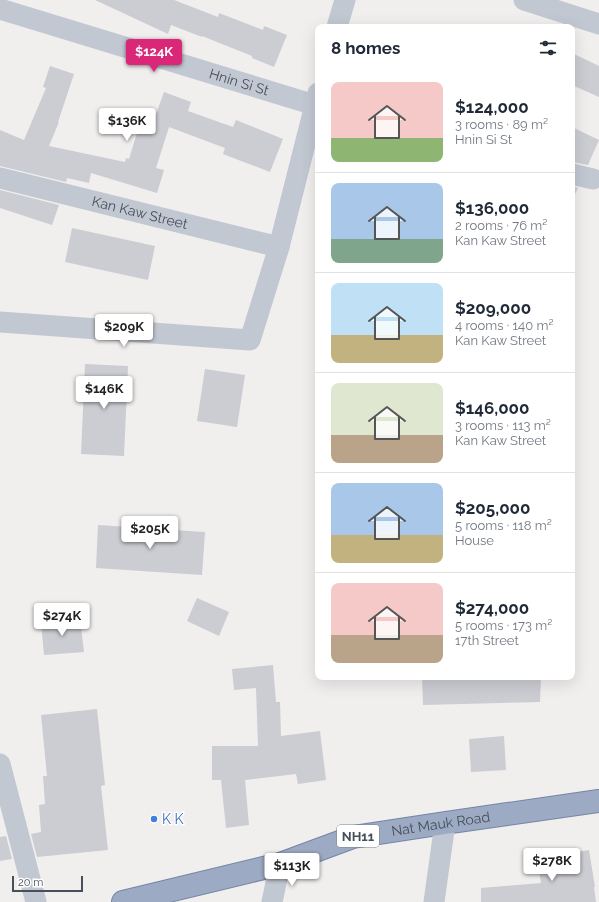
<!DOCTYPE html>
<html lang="en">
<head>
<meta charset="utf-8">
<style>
	:root { --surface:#fff; --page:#f2f2f3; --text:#1f2937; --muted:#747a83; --line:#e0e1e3; --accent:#db2777 }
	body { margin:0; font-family:Raleway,sans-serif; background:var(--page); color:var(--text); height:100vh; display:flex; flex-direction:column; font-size:15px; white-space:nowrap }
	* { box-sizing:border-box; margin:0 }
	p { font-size:13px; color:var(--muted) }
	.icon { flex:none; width:22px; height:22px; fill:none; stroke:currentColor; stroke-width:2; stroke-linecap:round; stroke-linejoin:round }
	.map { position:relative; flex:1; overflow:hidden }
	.side { position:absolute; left:315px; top:24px; width:260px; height:656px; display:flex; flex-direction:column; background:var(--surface); border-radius:8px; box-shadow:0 4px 16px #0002 }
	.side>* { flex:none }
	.scale { position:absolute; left:12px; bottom:10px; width:71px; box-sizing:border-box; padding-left:4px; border:2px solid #474f5a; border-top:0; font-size:11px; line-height:14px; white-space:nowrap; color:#474f5a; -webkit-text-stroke:3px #fff; paint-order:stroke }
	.price { position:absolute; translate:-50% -34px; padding:0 9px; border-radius:4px; background:#fff; color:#222; font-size:13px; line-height:26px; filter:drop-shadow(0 1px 2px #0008) }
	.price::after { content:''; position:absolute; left:50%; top:24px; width:12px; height:9px; margin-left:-6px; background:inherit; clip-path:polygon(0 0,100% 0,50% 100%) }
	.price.selected { background:var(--accent); color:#fff }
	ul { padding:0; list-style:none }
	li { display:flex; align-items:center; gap:12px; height:100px; padding:0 16px }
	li+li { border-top:1px solid var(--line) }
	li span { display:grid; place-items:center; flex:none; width:112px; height:80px; border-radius:8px; color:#555 }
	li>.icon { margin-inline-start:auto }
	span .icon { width:48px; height:48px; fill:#fffc; stroke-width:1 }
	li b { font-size:17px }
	h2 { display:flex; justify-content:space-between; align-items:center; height:48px; padding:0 16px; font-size:17px }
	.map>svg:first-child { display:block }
	.building { fill:#cbcdd3 }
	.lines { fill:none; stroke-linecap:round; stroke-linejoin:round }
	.trunk-casing { stroke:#7485a6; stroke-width:24 }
	.minor { stroke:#c2c8d2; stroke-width:21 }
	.trunk { stroke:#9caac3; stroke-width:22 }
	.shop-dot { fill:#3f7fe0; stroke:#fff; stroke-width:1.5 }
	.labels { text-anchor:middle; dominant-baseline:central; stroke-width:3; stroke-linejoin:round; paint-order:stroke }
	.shield { fill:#fff; stroke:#7e848c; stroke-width:1 }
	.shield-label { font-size:13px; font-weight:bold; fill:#474f5a }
	.street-label { font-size:14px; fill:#474f5a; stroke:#fff }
	.shop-label { font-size:14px; fill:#366cbe; stroke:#fff; text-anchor:start }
</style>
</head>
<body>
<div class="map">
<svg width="599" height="902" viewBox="0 0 599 902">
	<rect width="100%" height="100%" fill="#f1eeee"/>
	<g class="building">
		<polygon points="95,0 174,0 218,17 219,13 263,30 264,26 287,35 274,67 252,58 252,56 202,36 202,37 171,25 168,34"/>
		<polygon points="572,53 599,66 599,97 572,85"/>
		<polygon points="50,66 74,74 58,122 59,122 49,146 125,162 126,158 129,159 143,113 155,117 164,92 191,102 188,111 233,127 236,120 283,139 270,172 223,154 225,148 169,127 156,168 164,170 157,193 91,173 89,183 67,178 66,182 0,166 0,130 24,140 46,88 43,87"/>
		<polygon points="572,127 599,140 588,165 572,162"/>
		<polygon points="572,186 578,188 572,200"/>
		<polygon points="0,190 59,205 52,225 0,208"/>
		<polygon points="72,228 155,246 148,280 65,262"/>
		<polygon points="85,364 128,366 124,456 81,454"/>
		<polygon points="205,369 245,375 237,427 197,421"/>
		<polygon points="98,525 205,532 202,575 96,568"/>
		<polygon points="197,598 229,612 219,636 187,621"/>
		<polygon points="80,618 84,652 44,655 41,622"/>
		<polygon points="273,665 276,702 280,702 281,736 320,731 326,780 298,784 296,774 245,780 249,825 226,828 221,780 212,780 212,746 258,746 256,688 234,690 232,669"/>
		<polygon points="422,677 541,677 540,702 423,705"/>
		<polygon points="97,709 105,785 101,786 108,850 37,857 31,834 41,832 39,805 45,804 43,776 47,776 41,715"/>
		<polygon points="504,736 506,770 471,772 469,739"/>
		<polygon points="6,836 12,859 0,861 0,837"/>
		<polygon points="589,850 595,887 594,887 596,902 481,902 481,888 541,883 537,858"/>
	</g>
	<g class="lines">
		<g class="trunk-casing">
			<g id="trunk">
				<path id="s3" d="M123,902L280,864L353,837L445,823L599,801"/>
			</g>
		</g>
		<g class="minor">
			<polyline points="524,0 599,24"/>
			<path id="s1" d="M0,9L318,106"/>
			<polyline points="337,27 345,0"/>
			<polyline points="572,174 593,179"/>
			<path id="s2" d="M0,178L279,247"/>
			<polyline points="0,322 250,340 279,247 318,93"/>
			<polyline points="0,764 36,902"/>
			<polyline points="272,902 280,864"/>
			<polyline points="434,902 445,823"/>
		</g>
		<use href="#trunk" class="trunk"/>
	</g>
	<circle class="shop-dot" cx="154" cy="819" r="4"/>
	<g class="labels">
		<rect class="shield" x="337" y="825" width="42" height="22" rx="3"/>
		<g class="shield-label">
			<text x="358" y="836">NH11</text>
		</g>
		<g class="street-label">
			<text stroke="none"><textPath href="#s1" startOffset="250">Hnin Si St</textPath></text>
			<text stroke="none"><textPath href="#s2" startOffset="144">Kan Kaw Street</textPath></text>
			<text stroke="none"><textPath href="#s3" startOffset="328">Nat Mauk Road</textPath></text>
		</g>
		<g class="shop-label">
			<text x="162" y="819">K K</text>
		</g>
	</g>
</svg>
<div class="scale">20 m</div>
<b class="price selected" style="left:154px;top:73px">$124K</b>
<b class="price" style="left:127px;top:142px">$136K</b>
<b class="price" style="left:124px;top:348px">$209K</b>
<b class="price" style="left:104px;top:410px">$146K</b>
<b class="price" style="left:150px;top:550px">$205K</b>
<b class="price" style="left:62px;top:637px">$274K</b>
<b class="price" style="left:552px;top:882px">$278K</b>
<b class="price" style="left:292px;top:887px">$113K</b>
<section class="side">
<h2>8 homes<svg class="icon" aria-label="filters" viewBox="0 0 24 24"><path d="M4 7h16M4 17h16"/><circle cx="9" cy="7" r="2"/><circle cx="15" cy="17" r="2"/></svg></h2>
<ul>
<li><span style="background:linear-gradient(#f6c9c9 70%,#8fb573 0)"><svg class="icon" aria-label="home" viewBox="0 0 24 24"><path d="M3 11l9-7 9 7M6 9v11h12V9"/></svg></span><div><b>$124,000</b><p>3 rooms · 89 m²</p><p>Hnin Si St</p></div></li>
<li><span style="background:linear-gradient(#a9c7e8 70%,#7fa58c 0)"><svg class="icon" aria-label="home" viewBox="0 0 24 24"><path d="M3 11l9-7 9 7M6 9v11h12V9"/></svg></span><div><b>$136,000</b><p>2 rooms · 76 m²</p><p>Kan Kaw Street</p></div></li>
<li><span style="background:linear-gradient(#bfe0f5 65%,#c2b280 0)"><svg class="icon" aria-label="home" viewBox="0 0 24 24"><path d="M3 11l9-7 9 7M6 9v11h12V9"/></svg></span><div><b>$209,000</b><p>4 rooms · 140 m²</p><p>Kan Kaw Street</p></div></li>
<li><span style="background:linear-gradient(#dfe7d0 65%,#b9a48a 0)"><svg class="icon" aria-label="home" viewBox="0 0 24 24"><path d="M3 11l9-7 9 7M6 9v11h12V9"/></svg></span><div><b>$146,000</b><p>3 rooms · 113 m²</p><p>Kan Kaw Street</p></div></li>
<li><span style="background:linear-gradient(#a9c7e8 65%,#c2b280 0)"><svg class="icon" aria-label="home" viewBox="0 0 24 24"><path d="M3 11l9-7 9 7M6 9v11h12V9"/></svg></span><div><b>$205,000</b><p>5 rooms · 118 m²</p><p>House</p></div></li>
<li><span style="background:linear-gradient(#f6c9c9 65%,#b9a48a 0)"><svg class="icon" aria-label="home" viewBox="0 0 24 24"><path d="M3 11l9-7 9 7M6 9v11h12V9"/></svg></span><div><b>$274,000</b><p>5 rooms · 173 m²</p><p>17th Street</p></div></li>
</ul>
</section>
</div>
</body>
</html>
